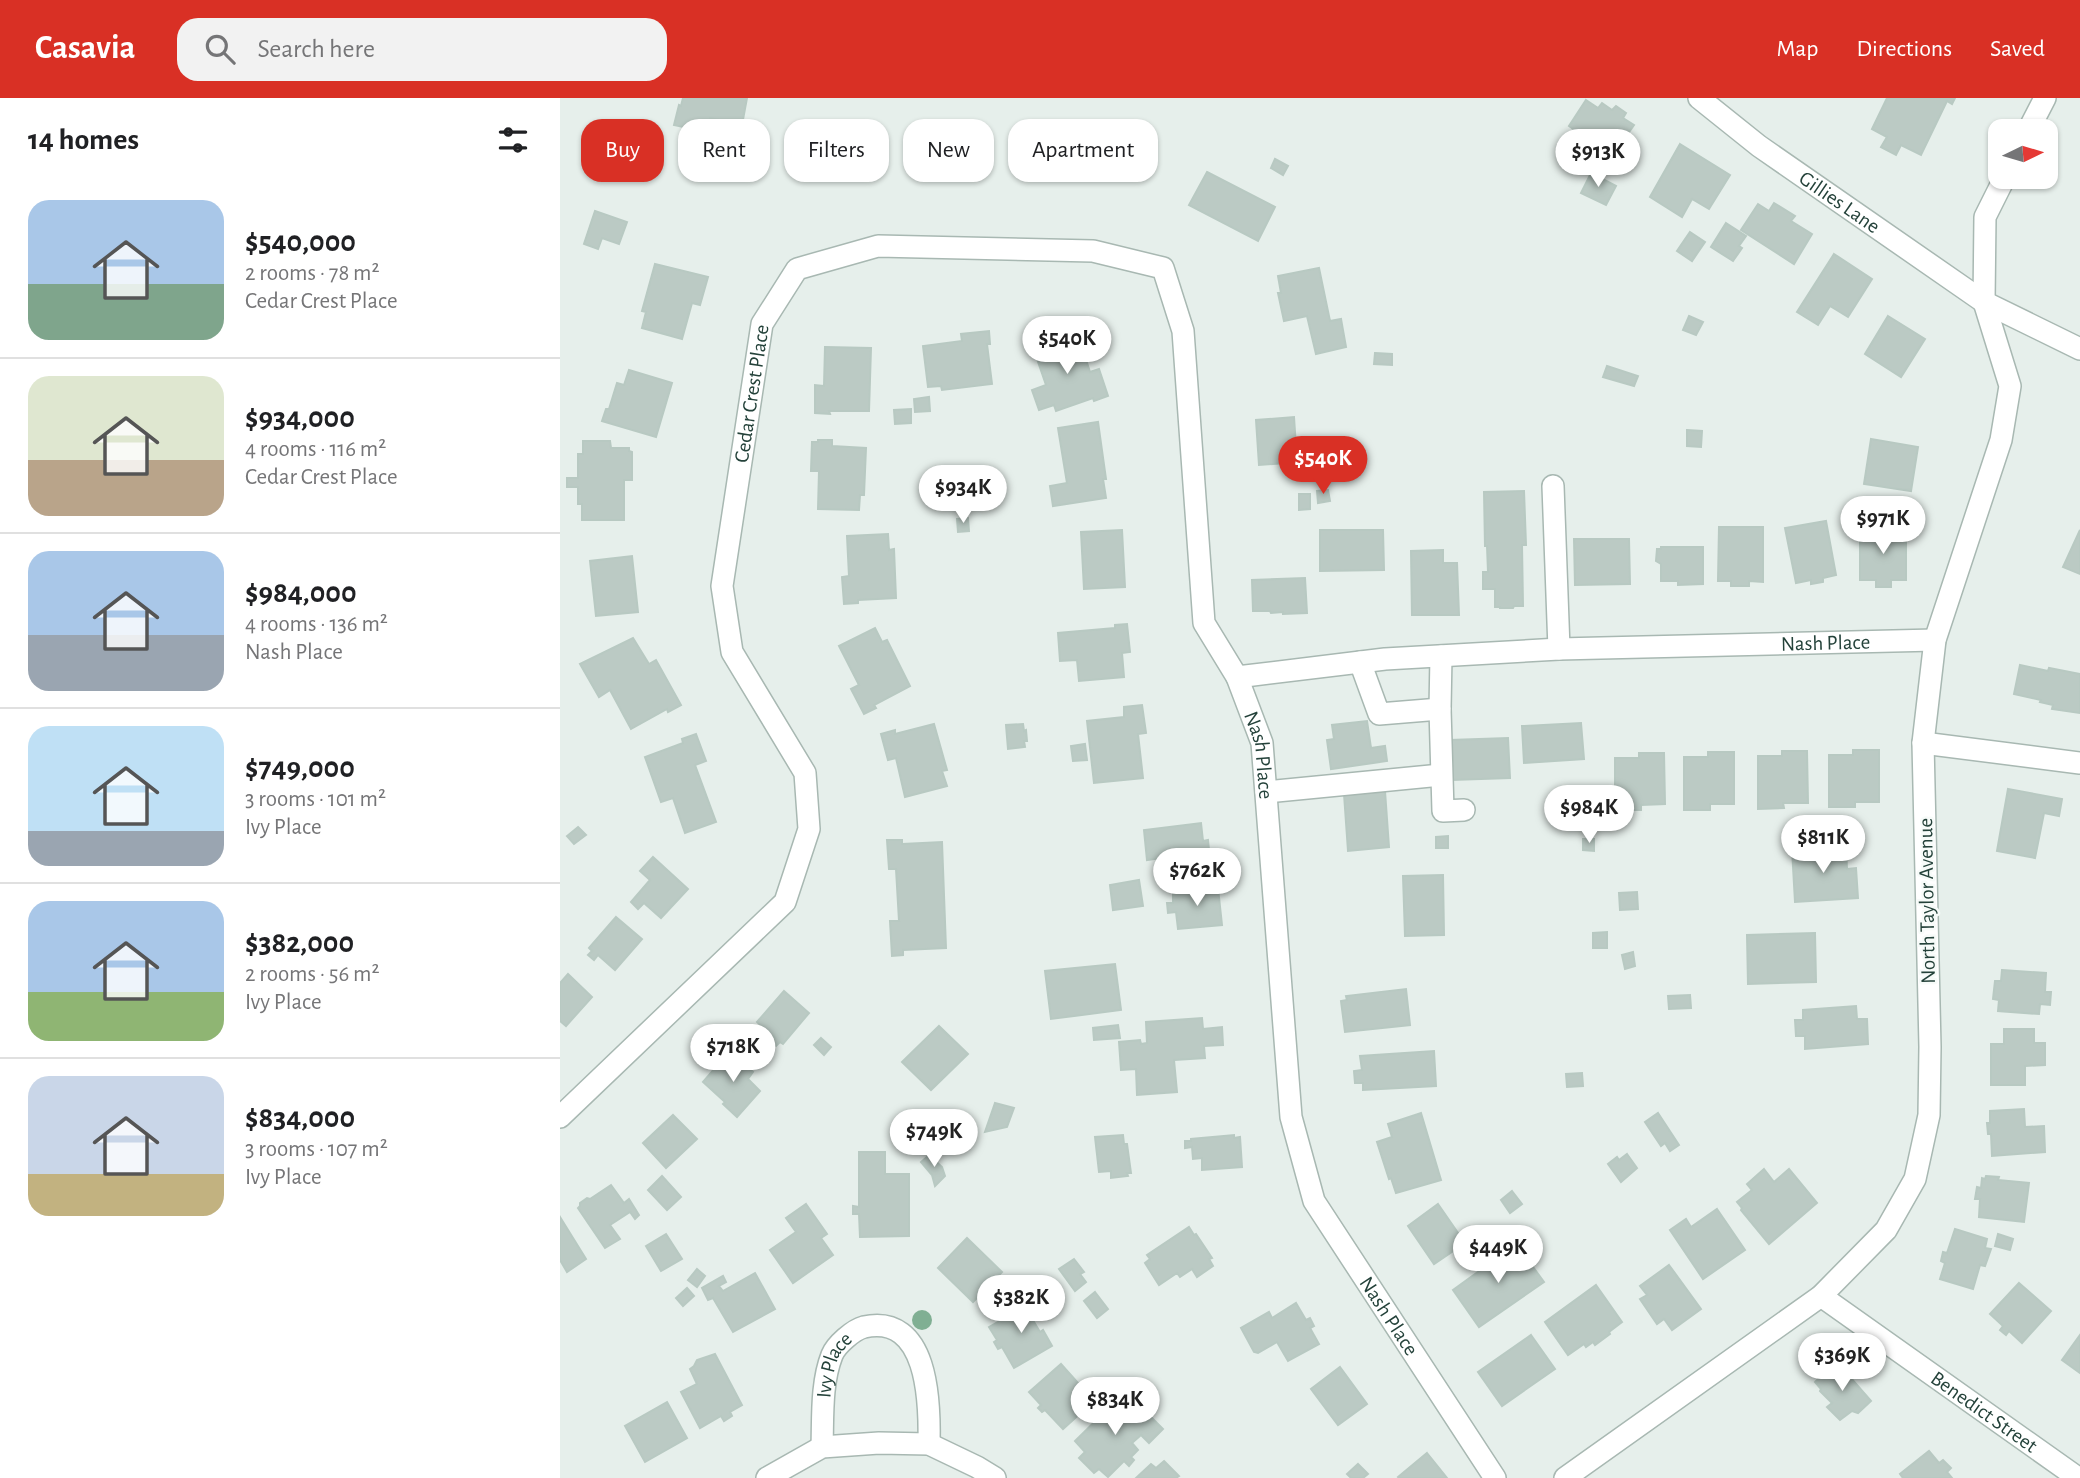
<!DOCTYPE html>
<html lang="en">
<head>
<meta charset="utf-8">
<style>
	:root { --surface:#fff; --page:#f2f2f2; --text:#202124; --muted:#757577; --line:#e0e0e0; --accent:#d93025 }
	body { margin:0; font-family:"Alegreya Sans",sans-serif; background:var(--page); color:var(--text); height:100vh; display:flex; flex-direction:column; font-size:26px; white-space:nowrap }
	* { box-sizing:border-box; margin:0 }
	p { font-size:23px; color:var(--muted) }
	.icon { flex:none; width:38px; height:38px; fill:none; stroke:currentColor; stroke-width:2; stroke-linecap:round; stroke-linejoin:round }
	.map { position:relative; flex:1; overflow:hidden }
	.sheet { display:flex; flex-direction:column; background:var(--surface); width:560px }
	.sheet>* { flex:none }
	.guide { position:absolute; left:21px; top:21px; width:665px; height:63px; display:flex; gap:14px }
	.needle { width:46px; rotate:85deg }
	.fabs { position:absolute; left:1428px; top:21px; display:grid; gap:14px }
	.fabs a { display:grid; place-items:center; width:70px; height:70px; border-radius:14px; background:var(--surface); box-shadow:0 2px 5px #0004; font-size:35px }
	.price { position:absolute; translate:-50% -60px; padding:0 16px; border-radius:24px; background:#fff; color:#222; font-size:23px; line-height:46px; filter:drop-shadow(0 2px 4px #0008) }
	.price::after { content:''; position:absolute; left:50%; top:42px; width:21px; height:16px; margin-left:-10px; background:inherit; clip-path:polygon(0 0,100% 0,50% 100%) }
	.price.active { background:var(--accent); color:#fff }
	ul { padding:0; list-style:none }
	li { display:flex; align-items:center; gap:21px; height:175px; padding:0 28px }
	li+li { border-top:2px solid var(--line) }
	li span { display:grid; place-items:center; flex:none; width:196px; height:140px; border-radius:21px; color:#555 }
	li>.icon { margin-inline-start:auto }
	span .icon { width:84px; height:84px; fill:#fffc; stroke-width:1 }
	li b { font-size:30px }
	h2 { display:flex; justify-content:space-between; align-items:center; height:84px; padding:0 28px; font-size:30px }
	.pill { padding:0 24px; border-radius:21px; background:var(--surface); box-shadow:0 2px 5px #0004; font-size:24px; line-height:63px }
	.pill.active { background:var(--accent); color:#fff }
	header { display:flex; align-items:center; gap:42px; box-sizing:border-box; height:98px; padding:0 35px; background:var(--accent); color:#fff }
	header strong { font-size:33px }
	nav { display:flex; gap:38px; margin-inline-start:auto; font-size:24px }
	.search { width:490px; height:63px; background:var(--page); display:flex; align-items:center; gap:18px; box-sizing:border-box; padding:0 24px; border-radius:21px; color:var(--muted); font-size:26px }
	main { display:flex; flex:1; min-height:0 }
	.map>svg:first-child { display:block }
	.building { fill:#bbcac4; stroke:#b8c9c2; stroke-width:2 }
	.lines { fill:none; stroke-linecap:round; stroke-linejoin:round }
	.minor-casing { stroke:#a8b8b2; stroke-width:24 }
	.minor { stroke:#fff; stroke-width:21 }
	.tree { fill:#80af93 }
	.labels { text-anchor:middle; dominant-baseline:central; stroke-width:5; stroke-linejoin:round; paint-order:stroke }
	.street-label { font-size:21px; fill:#24423a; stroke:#f7fbf9 }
</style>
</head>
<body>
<header>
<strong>Casavia</strong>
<div class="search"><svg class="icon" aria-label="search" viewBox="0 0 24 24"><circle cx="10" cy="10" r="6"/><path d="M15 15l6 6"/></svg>Search here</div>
<nav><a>Map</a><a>Directions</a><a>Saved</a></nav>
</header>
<main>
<section class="sheet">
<h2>14 homes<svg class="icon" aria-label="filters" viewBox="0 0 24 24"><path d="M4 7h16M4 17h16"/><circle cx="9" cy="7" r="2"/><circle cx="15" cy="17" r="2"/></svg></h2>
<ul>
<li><span style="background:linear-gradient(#a9c7e8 60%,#7fa58c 0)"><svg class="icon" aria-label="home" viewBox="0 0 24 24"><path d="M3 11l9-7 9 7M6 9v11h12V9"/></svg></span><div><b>$540,000</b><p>2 rooms · 78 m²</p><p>Cedar Crest Place</p></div></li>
<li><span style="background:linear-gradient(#dfe7d0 60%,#b9a48a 0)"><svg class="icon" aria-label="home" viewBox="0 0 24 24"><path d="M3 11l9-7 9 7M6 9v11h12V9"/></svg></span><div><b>$934,000</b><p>4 rooms · 116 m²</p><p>Cedar Crest Place</p></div></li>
<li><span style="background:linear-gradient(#a9c7e8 60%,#9aa5b1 0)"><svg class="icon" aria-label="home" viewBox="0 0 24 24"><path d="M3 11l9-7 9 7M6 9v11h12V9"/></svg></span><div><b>$984,000</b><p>4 rooms · 136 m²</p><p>Nash Place</p></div></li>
<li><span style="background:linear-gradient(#bfe0f5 75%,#9aa5b1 0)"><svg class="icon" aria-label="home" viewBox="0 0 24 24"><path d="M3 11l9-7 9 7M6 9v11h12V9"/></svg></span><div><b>$749,000</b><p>3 rooms · 101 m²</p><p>Ivy Place</p></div></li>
<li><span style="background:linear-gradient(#a9c7e8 65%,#8fb573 0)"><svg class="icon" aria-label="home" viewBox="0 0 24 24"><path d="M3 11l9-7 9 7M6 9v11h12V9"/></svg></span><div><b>$382,000</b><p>2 rooms · 56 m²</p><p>Ivy Place</p></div></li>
<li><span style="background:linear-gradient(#c9d6e8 70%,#c2b280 0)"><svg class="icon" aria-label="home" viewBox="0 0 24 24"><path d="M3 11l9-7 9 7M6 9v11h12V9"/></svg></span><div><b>$834,000</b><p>3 rooms · 107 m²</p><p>Ivy Place</p></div></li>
</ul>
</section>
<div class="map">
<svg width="1520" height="1380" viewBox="0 0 1520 1380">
	<rect width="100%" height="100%" fill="#e6efeb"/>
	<g class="building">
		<polygon points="123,0 187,0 182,27 150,20 147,34 114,27 119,7 121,8"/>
		<polygon points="1327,0 1395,0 1392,6 1387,3 1361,57 1341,47 1336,57 1321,49 1327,39 1312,31"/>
		<polygon points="1026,2 1038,10 1042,5 1052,12 1056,8 1066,15 1063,20 1074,27 1052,58 1009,28"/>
		<polygon points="1120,46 1170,77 1149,111 1132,101 1122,119 1090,99"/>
		<polygon points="715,61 728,68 723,77 711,70"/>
		<polygon points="647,74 715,109 698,143 629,107"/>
		<polygon points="1031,75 1056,88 1046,107 1021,95"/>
		<polygon points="1214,105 1235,118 1231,123 1252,136 1234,166 1181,132 1198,106 1209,113"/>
		<polygon points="35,113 67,124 59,146 42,140 38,151 24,146"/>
		<polygon points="1166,125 1186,138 1179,148 1182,150 1173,163 1151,149"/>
		<polygon points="1130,134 1145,144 1132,163 1117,153"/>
		<polygon points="1274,156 1312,181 1288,219 1270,208 1258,227 1237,214"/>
		<polygon points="95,166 148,179 140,207 132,205 122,241 82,230 86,214 82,213"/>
		<polygon points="759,170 770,223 781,221 786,249 756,256 747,218 724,223 718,195 721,195 718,178"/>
		<polygon points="1129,218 1143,224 1136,237 1123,232"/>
		<polygon points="1328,218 1365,241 1341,279 1305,256"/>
		<polygon points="429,233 430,246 427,246 432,286 382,292 381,288 368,289 363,248 402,243 401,236"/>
		<polygon points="518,237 530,274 539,271 548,298 534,303 533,300 496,313 494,307 479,312 472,292 486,287 474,252"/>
		<polygon points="265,249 311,250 309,313 269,313 270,316 255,315 255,287 264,288"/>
		<polygon points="815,255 832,256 832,267 814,266"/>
		<polygon points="1047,268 1078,278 1074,288 1043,279"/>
		<polygon points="69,272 112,285 96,339 42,323 46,311 49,311 57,285 64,287"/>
		<polygon points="369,299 370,313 355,314 354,301"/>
		<polygon points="351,311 351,325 335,326 334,312"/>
		<polygon points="734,319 737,364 699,367 696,322"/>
		<polygon points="538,324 546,381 543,381 546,400 493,408 490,388 507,385 498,330"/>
		<polygon points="1127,332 1142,333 1141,349 1127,348"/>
		<polygon points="1311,341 1358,349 1351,393 1304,386"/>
		<polygon points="258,342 272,342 272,348 306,350 304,397 300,397 299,412 258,411 259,373 251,373 252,344 258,344"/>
		<polygon points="23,343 50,343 51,350 69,350 69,353 72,354 72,382 64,382 64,422 22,422 22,406 18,406 18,389 7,389 7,380 18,380 18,356 23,356"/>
		<polygon points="768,392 770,403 758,405 757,393"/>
		<polygon points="964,393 966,447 962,447 963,508 954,508 953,510 940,510 940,509 935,509 935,491 923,491 923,474 928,474 927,448 925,448 924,394"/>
		<polygon points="739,396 750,396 750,411 739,412"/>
		<polygon points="408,420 409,433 398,434 397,421"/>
		<polygon points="1266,423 1276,477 1263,480 1263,484 1251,486 1251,482 1236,485 1225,430"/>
		<polygon points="1159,429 1203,429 1203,484 1189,483 1189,488 1171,488 1171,483 1158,483"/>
		<polygon points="562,432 565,489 524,491 521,434"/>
		<polygon points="760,432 823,432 824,472 760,473"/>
		<polygon points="1300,432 1346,432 1346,482 1331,482 1331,489 1316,489 1316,482 1300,482"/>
		<polygon points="1520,432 1520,476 1503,469"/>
		<polygon points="328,436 329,452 334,451 336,500 298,502 298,505 284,506 282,479 289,478 287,438"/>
		<polygon points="1014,441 1069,441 1070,486 1015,487"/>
		<polygon points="1101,449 1143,449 1143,486 1118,487 1118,483 1101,483 1101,466 1096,463 1097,451 1101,451"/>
		<polygon points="883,452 883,465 897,465 899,517 852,517 851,453"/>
		<polygon points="72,458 78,514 36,518 30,463"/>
		<polygon points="745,480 747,515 723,516 723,514 711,515 710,513 693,513 692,482"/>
		<polygon points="567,526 570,554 562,555 564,579 519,583 517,562 500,563 498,535 555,530 555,527"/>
		<polygon points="315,530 322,544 327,542 350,588 314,607 316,610 304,616 291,591 299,587 279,548"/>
		<polygon points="73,540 89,566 96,562 121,607 108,614 107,611 71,631 50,592 39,599 20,566"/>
		<polygon points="1460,567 1488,573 1489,570 1520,576 1520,615 1492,611 1493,607 1480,604 1481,602 1454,596"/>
		<polygon points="582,607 586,635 578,636 583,680 534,685 527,623 564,619 564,609"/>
		<polygon points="807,623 811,650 825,648 827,663 771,671 767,642 774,641 772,627"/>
		<polygon points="1021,625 1024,661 964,665 962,628"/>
		<polygon points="374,626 387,672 382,673 387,688 345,699 336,660 328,662 321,636 335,632 335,636"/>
		<polygon points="463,626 464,633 466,632 467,643 464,643 465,649 448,651 446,627"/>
		<polygon points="136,636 146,663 135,667 156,724 125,735 113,700 101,704 85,659 123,645 122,641"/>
		<polygon points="948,640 950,680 892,682 890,642"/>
		<polygon points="525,646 527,662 513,663 511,648"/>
		<polygon points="1293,652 1319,652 1319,704 1295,704 1295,709 1269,709 1269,657 1293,657"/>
		<polygon points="1222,653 1247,653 1248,705 1223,705 1224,710 1198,711 1198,658 1222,658"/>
		<polygon points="1148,654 1174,654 1174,706 1150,706 1150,712 1124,712 1124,659 1148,659"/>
		<polygon points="1079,655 1104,655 1105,706 1081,707 1081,712 1055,712 1055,660 1079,660"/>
		<polygon points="1448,691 1502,701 1499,718 1484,715 1475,760 1437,753"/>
		<polygon points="825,693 829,749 788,753 784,696"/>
		<polygon points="641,725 643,743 648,742 649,752 644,752 645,765 616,768 615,758 587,762 584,732"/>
		<polygon points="18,729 26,737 14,746 7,738"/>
		<polygon points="888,738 888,750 876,750 876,739"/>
		<polygon points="1023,741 1034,741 1034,753 1023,752"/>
		<polygon points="327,742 342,742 342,746 382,744 386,850 343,852 343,857 332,858 330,823 339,823 336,771 329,771"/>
		<polygon points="1286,748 1287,771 1296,770 1298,800 1235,804 1232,751"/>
		<polygon points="93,759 128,791 101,820 84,805 78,811 71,804 90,782 80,773"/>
		<polygon points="883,777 884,837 845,838 843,778"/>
		<polygon points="579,782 583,808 553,812 550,787"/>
		<polygon points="658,790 662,827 618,831 616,814 608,815 607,805 613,805 613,794"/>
		<polygon points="1077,794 1078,811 1060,812 1059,795"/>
		<polygon points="56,819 82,841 55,872 38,857 34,862 28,857 32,853 29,850"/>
		<polygon points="1047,834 1047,850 1033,850 1033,835"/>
		<polygon points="1255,835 1256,884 1188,886 1187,837"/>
		<polygon points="1073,854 1075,868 1065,871 1062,857"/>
		<polygon points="555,866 561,912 491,921 485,873"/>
		<polygon points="1442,872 1486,875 1485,894 1491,894 1490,907 1480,906 1479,916 1438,913 1439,902 1433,901 1435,883 1441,883"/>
		<polygon points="8,876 32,899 6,928 0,923 0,885"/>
		<polygon points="846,891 850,927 785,934 781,903 787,902 786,898"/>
		<polygon points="224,893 249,915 223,946 220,944 216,948 211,944 215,940 197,924"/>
		<polygon points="1130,897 1131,910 1109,911 1108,898"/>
		<polygon points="1296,908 1297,921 1307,921 1308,946 1245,951 1245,938 1236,938 1235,922 1243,922 1243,912"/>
		<polygon points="642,920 643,931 662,929 663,947 644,948 645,960 614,962 617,994 577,997 576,971 561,972 559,944 580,942 581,946 587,945 586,924"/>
		<polygon points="558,927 560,940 534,942 533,930"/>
		<polygon points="379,928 408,956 371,992 342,964"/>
		<polygon points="1444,931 1474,931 1474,945 1485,945 1485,967 1465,968 1465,987 1431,987 1431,946 1444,946"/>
		<polygon points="261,940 271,949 264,957 254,947"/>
		<polygon points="170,953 193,974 188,981 200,993 177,1019 163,1006 165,1004 143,984"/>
		<polygon points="874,953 876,988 803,992 803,985 795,985 794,973 802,972 800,958"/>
		<polygon points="1022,975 1023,988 1007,989 1006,976"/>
		<polygon points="435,1005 454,1010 447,1029 425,1034"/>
		<polygon points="1464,1011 1465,1029 1484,1028 1485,1054 1432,1058 1431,1036 1428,1036 1427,1025 1430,1025 1430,1013"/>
		<polygon points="861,1015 881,1082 836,1095 831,1080 829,1081 817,1044 832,1039 828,1026"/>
		<polygon points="1098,1015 1119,1047 1110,1053 1105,1045 1101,1048 1085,1024"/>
		<polygon points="113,1017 137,1041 106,1070 83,1045"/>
		<polygon points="563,1037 564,1046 567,1046 571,1075 567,1075 568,1078 551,1080 551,1073 539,1074 535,1039"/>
		<polygon points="674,1037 674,1040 680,1039 682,1069 642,1072 642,1060 633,1061 632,1049 625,1050 625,1043 631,1043 631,1041"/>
		<polygon points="299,1054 325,1054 325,1076 349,1076 349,1138 300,1139 299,1116 293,1116 293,1108 299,1109"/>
		<polygon points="1067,1056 1077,1070 1061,1084 1048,1066 1057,1059 1059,1062"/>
		<polygon points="369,1057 382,1069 385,1078 375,1088 372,1077 361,1064"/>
		<polygon points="1204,1071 1214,1084 1229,1071 1257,1105 1209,1146 1181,1112 1182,1110 1177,1104 1192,1092 1187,1086"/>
		<polygon points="102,1078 121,1099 107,1112 88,1092"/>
		<polygon points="1426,1078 1439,1079 1438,1082 1469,1085 1464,1124 1419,1119 1420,1101 1415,1101 1417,1089 1421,1090 1422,1080 1425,1081"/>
		<polygon points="51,1087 64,1105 69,1101 79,1117 75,1121 70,1114 50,1127 60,1141 45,1150 18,1110 20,1108 20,1105 27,1100 30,1101"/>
		<polygon points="952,1093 962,1106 950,1115 941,1102"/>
		<polygon points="246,1106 267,1136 261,1140 273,1157 233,1185 210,1152 236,1134 226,1120"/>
		<polygon points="878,1106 905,1145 874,1166 848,1128"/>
		<polygon points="1157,1111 1185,1152 1143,1181 1110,1132 1126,1121 1131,1129"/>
		<polygon points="0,1119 26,1161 7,1174 0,1162"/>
		<polygon points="629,1129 634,1137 636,1136 652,1160 649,1161 653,1168 637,1179 632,1171 620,1179 617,1175 599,1187 585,1165 590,1161 587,1157"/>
		<polygon points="1395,1131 1427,1141 1425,1150 1431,1151 1425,1168 1420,1167 1413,1191 1380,1181 1385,1165 1381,1163 1383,1154 1387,1155"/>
		<polygon points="106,1136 122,1161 101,1173 86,1148"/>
		<polygon points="1438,1136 1453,1141 1450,1152 1435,1148"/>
		<polygon points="407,1140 442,1174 413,1204 378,1170"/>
		<polygon points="954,1143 984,1184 919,1229 893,1192 922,1171 918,1167 926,1161 929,1165 936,1160 935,1158"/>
		<polygon points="514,1161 524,1174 520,1176 526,1184 515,1193 499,1171"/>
		<polygon points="1109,1167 1141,1211 1112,1232 1104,1221 1097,1226 1080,1201 1087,1197 1080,1188"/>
		<polygon points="137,1171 145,1178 137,1189 128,1182"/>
		<polygon points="195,1175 215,1211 173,1234 153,1200 148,1202 142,1190 163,1178 166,1184 159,1188 163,1193"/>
		<polygon points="1459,1185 1491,1213 1462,1245 1449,1233 1446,1237 1440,1232 1443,1228 1430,1216"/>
		<polygon points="1036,1187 1062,1224 1049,1234 1050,1236 1035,1247 1033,1244 1026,1249 1024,1246 1008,1257 985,1224"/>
		<polygon points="127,1190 134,1198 123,1208 116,1200"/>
		<polygon points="535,1194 548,1211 537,1220 524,1203"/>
		<polygon points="476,1202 482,1213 471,1219 480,1234 483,1232 492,1248 454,1270 442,1249 438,1251 434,1244 437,1242 429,1229"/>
		<polygon points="736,1205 746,1222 750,1220 754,1228 750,1230 759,1246 728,1263 717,1244 698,1255 694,1254 681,1230 709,1214 712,1220"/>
		<polygon points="971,1237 995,1271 942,1308 918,1274"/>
		<polygon points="1520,1237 1520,1275 1502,1262"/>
		<polygon points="155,1256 182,1307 170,1314 172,1318 164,1323 161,1318 140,1330 121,1294 137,1286 130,1271 134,1268 137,1262"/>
		<polygon points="501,1266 534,1303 503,1331 485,1312 482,1314 478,1310 481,1307 469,1294"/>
		<polygon points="1273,1266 1280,1274 1283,1271 1311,1303 1298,1315 1292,1313 1280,1322 1267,1309 1272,1305 1260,1293 1261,1291 1255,1284"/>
		<polygon points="780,1269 807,1306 778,1327 751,1291"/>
		<polygon points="562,1297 588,1323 591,1319 603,1331 589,1345 581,1337 572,1345 578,1352 571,1359 574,1362 569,1368 564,1363 548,1379 539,1371 534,1375 519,1360 525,1354 515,1343"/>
		<polygon points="107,1304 127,1340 85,1364 65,1328"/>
		<polygon points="1369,1353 1379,1365 1383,1362 1391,1370 1387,1374 1392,1380 1343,1380 1340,1376"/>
		<polygon points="867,1355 887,1380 839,1380 838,1379"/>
		<polygon points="604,1363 619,1378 616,1380 576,1380 591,1366 596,1370"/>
		<polygon points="798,1366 808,1376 803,1380 791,1380 787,1376"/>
	</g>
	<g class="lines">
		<g class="minor-casing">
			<g id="minor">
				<path id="s1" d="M1139,0L1199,48L1424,204L1520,251"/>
				<polyline points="1468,33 1485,0"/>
				<polyline points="993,388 999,551"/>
				<polyline points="881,558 880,611 883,713 904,712"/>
				<polyline points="800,564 819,616 880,611"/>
				<path id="s2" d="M677,579L825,561L999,551L1375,542"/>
				<polyline points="1363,645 1520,665"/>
				<polyline points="706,694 881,677"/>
				<path id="s3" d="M0,1019L225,804L249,731L245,675L172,554L162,488L202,226L237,171L318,148L533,153L603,170L623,233L644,525L677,579L702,645L731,1019L754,1103L935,1380"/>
				<path id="s4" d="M1261,1198L1518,1380"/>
				<path id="s5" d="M262,1349C263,1319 261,1285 272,1257C276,1247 293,1232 304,1229C368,1215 370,1303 369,1346"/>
				<polyline points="207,1380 262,1349 319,1345 369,1346 417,1369 435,1380"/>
				<polyline points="1005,1380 1261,1198 1326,1132 1355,1081 1369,1017 1370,949 1363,645 1375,542 1441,342 1450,288 1424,204 1425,119 1445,79"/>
			</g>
		</g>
		<use href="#minor" class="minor"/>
	</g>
	<circle class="tree" cx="362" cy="1222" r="10"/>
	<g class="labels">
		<g class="street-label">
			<text stroke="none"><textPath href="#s1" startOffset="175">Gillies Lane</textPath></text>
			<text stroke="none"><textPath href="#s3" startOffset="847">Cedar Crest Place</textPath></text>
			<text stroke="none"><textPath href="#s2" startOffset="590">Nash Place</textPath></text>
			<text stroke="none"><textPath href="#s3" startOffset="1858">Nash Place</textPath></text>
			<text transform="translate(1367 803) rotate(-91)">North Taylor Avenue</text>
			<text stroke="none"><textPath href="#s3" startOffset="2446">Nash Place</textPath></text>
			<text stroke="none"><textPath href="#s5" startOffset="84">Ivy Place</textPath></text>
			<text stroke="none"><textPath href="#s4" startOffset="200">Benedict Street</textPath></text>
		</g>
	</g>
</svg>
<div class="fabs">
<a><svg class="needle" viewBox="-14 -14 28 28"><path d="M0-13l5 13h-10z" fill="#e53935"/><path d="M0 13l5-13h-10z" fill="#757577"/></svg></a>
</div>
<b class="price" style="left:1038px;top:91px">$913K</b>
<b class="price" style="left:507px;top:278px">$540K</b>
<b class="price active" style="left:763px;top:398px">$540K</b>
<b class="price" style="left:403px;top:427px">$934K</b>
<b class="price" style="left:1323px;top:458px">$971K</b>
<b class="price" style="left:1029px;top:747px">$984K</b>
<b class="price" style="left:1263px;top:777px">$811K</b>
<b class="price" style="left:637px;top:810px">$762K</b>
<b class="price" style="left:173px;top:986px">$718K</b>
<b class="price" style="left:374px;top:1071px">$749K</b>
<b class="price" style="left:938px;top:1187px">$449K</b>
<b class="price" style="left:461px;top:1237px">$382K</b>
<b class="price" style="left:1282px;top:1295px">$369K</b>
<b class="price" style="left:555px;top:1339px">$834K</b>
<div class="guide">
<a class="pill active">Buy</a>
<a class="pill">Rent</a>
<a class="pill">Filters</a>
<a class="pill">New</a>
<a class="pill">Apartment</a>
</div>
</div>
</main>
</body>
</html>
